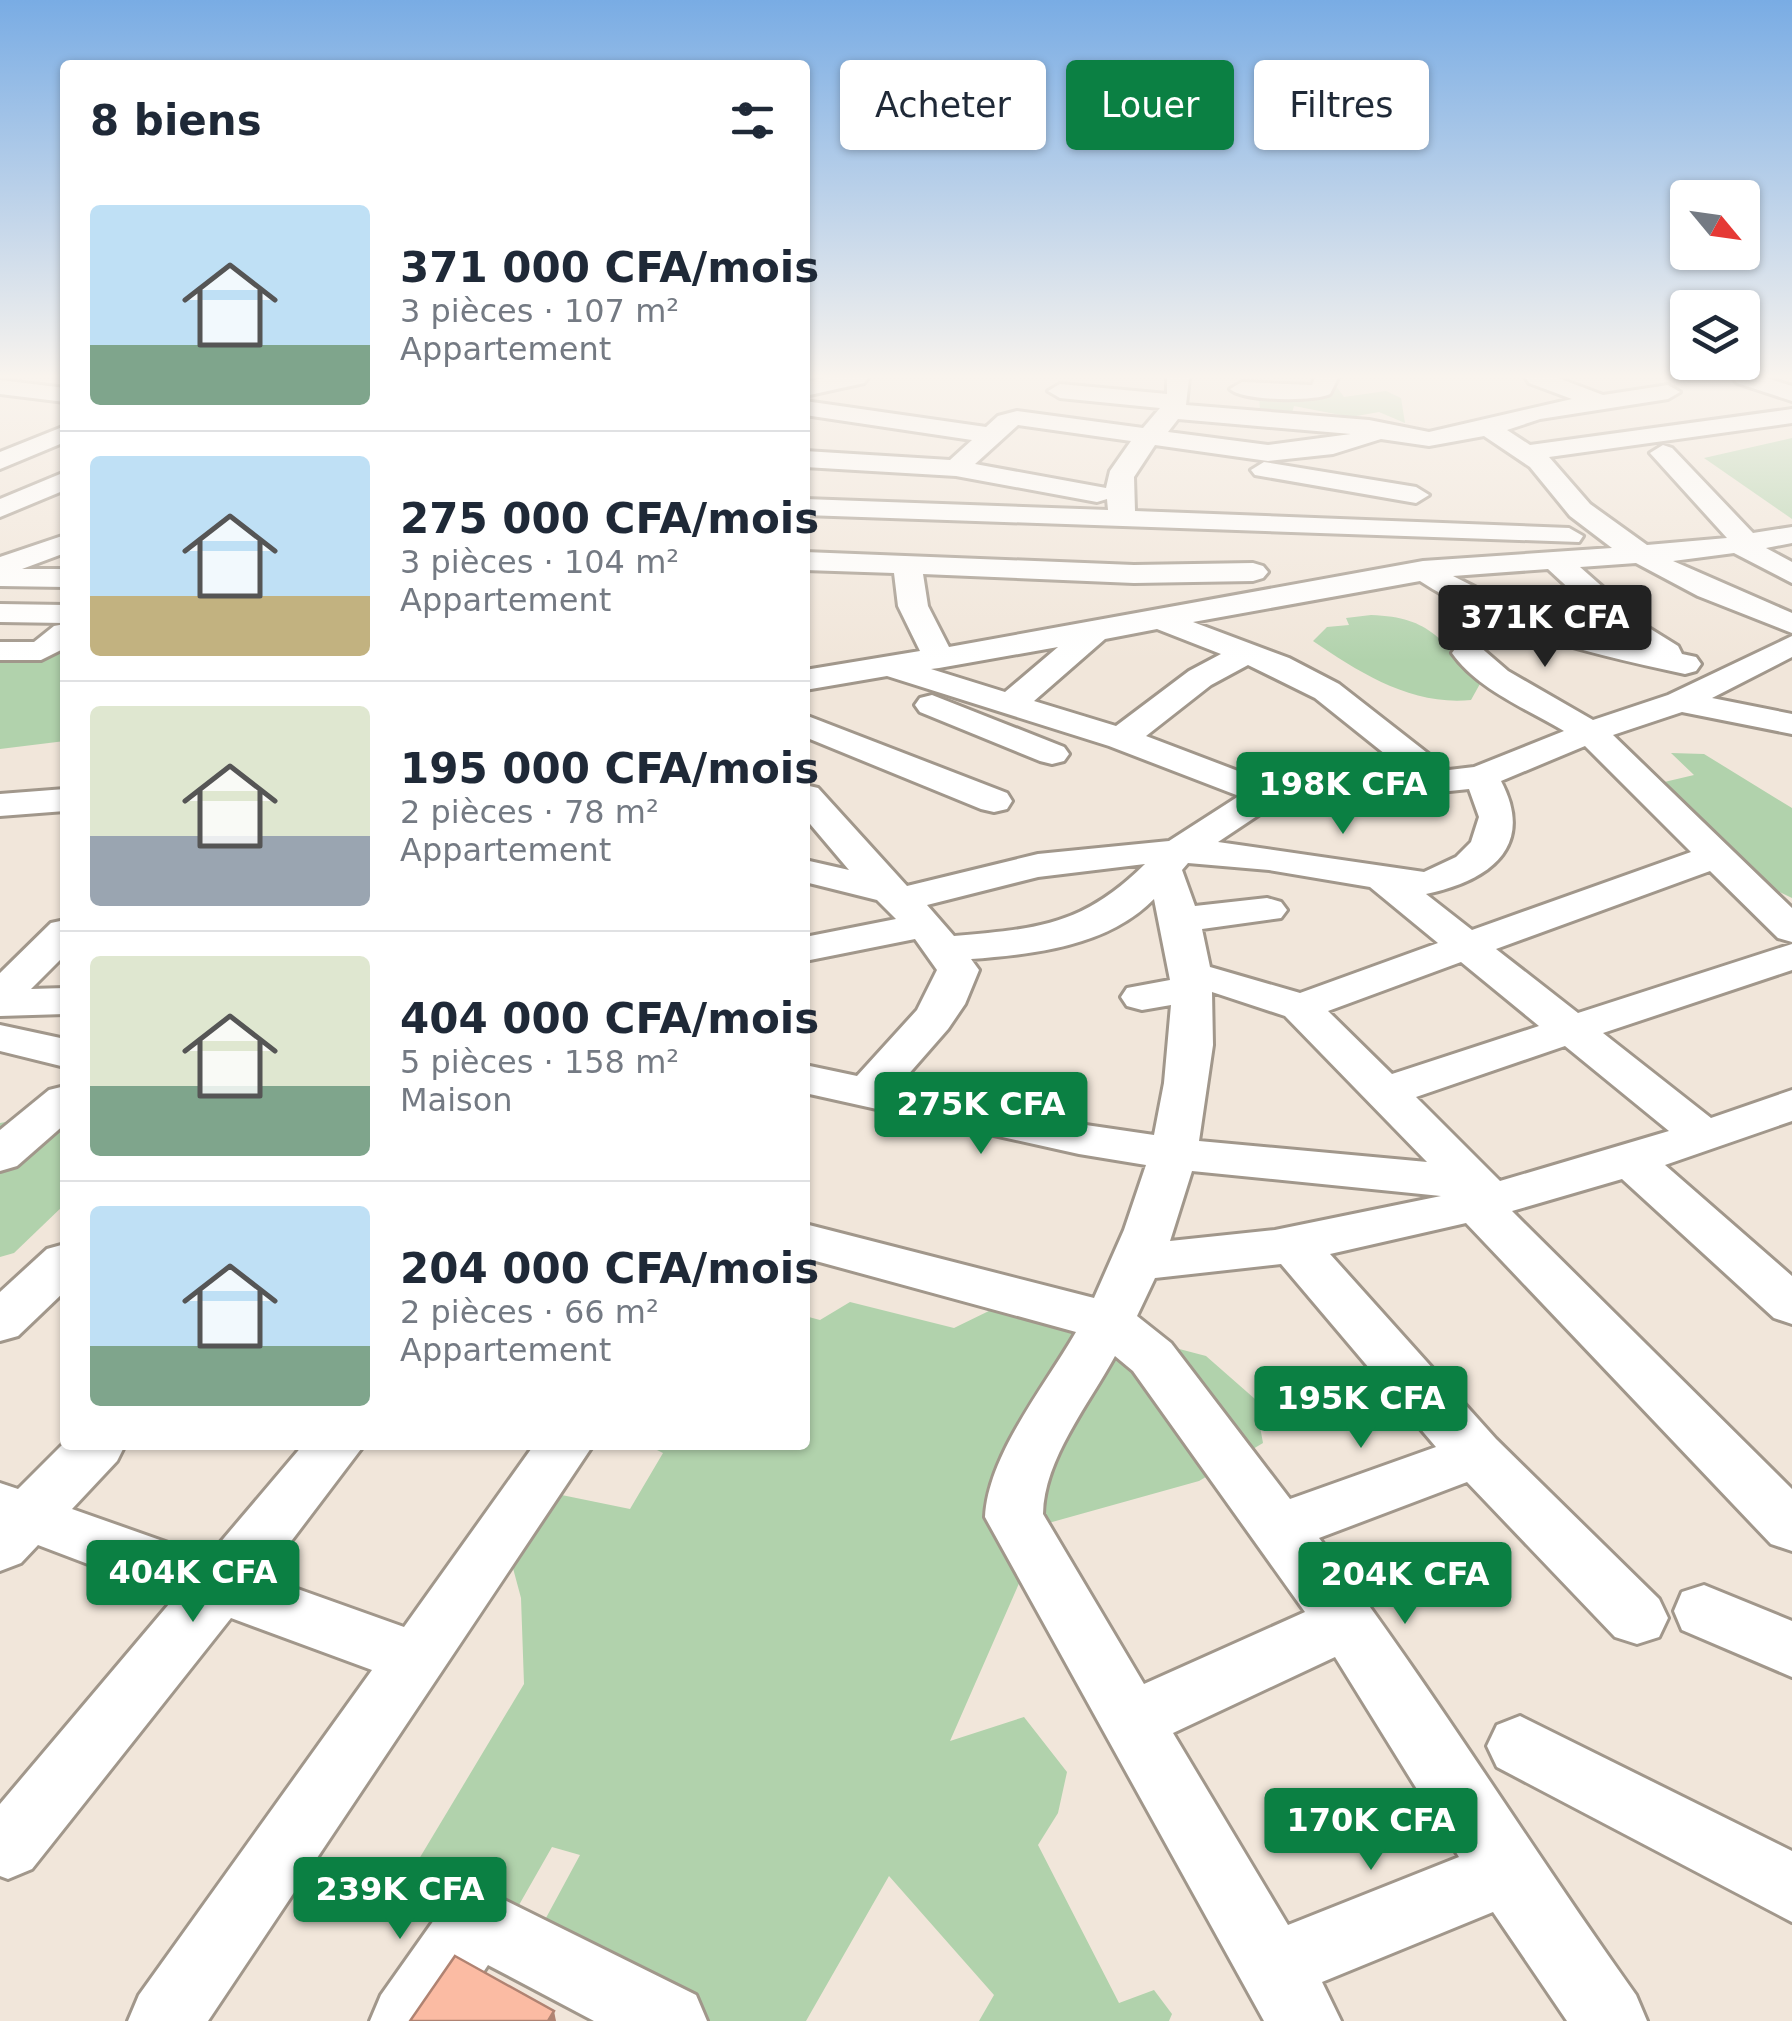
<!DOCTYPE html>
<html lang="fr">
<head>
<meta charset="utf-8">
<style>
	:root { --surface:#fff; --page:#f6f6f7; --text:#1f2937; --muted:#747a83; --line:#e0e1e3; --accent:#0b8043 }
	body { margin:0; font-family:"DejaVu Sans",sans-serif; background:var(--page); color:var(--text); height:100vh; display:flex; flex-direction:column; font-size:38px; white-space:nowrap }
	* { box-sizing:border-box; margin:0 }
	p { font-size:32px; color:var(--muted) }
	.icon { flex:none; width:55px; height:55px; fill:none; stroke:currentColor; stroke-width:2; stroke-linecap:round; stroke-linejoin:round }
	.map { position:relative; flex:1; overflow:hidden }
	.details { position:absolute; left:60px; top:60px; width:750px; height:1390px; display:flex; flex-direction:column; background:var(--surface); border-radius:10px; box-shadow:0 2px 8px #0004 }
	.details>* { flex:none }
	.top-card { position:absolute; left:840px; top:60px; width:800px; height:90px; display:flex; gap:20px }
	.needle { width:65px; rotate:119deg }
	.controls { position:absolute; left:1670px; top:180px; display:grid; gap:20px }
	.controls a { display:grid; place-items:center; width:90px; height:90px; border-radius:10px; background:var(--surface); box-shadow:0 2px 8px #0004; font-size:50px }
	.price { position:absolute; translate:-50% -85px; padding:0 22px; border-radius:10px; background:var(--accent); color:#fff; font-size:32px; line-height:65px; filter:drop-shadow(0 2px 5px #0008) }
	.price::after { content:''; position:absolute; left:50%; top:60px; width:30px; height:22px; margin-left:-15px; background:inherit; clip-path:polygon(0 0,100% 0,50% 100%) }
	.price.on { background:#222; color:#fff }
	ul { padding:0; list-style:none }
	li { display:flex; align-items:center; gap:30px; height:250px; padding:0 30px }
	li+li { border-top:2px solid var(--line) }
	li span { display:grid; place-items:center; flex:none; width:280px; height:200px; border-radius:10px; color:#555 }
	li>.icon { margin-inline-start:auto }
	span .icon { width:120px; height:120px; fill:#fffc; stroke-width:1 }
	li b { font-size:42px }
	h2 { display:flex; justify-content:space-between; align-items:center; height:120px; padding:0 30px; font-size:42px }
	.chip { padding:0 35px; border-radius:10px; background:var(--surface); box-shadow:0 2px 8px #0004; font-size:35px; line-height:90px }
	.chip.on { background:var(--accent); color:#fff }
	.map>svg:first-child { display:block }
	.green { fill:#b1d2ac }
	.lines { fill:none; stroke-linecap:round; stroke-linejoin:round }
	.minor-casing { stroke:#a1978b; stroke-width:6 }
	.minor { fill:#fff; fill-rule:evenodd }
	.shaded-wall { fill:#b08372 }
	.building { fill:#fbbba3; stroke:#b08372; stroke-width:2.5 }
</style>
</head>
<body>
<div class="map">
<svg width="1792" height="2021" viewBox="0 0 1792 2021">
	<rect width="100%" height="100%" fill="#f1e6da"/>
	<g class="green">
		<polygon points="1325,385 1336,386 1344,397 1386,391 1401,398 1405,423 1379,412 1351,417 1294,406 1291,416 1260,412 1259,393"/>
		<polygon points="1792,438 1792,519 1704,458"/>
		<path d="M1371,615C1433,617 1441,642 1481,682L1471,700C1412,706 1360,673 1313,641L1327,627L1349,625L1346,618Z"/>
		<polygon points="65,635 65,741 0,749 0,655"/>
		<polygon points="1671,753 1704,754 1792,808 1792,898 1698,853 1639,788 1694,775"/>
		<polygon points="39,1116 65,1127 65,1204 14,1253 0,1257 0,1123"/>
		<polygon points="850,1302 954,1328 995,1308 1061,1318 1206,1356 1255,1399 1263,1443 1199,1481 1045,1524 950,1741 1024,1717 1067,1772 1058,1813 1038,1845 1119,2003 1154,1990 1172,2014 1169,2021 979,2021 994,1995 889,1876 806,2021 626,2021 540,1929 580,1855 552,1847 511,1919 413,1869 524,1684 521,1598 510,1557 547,1492 630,1509 663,1453 647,1445 805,1445 805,1316 820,1320"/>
	</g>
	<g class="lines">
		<g class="minor-casing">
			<g id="minor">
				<polygon points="824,378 868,378 864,383 805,396 805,382"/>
				<path d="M1167,378H1189L1186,405L1369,420L1429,432L1572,399L1529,383L1526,378H1558L1603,395L1668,385L1680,392L1668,399L1540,419L1507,430L1530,445L1792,409V423L1549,457L1590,504L1647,545L1727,538L1650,453L1663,445L1672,448L1753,533L1792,527V543L1766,548L1792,562V583L1734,553L1673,561L1792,613V633L1698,596L1636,563L1580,567L1649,628L1678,646L1682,654L1696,657L1701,664L1696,671L1685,674C1591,654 1501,633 1420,581L1193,622L1289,658L1339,684L1449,770L1474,767L1564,731C1527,709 1477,689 1452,653L1457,646H1479L1508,671L1593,720L1668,695L1792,636V657L1712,698L1792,714V734L1682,712L1613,735L1792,908V942L1778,938L1710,871L1496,949L1578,1013L1792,944V970L1603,1033L1711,1118L1792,1090V1121L1665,1165L1792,1276V1324L1774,1318L1622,1179L1512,1211L1792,1489V1551L1771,1544L1466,1223L1330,1254L1496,1439L1659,1599L1668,1618L1659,1637L1637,1644L1615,1637L1467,1482L1319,1538C1431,1685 1528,1844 1636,1995L1647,2021H1567L1493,1912L1322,1982L1341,2021H1264L985,1517C988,1455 1045,1386 1076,1332L805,1258V1224L1094,1298L1124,1230L1146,1165L1079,1154L805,1093V1065L857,1076L917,1010L937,970L915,939L805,961V937L896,919L877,900L805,882V860L849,870L805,818V785L818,788L907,886L1038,854L1169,841L1239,796L1109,746L887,676L805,690V670L920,651L898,606L894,573L805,570V552L1134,565L1253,563L1263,566L1268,572L1263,578L1253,581L1134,583L923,574L928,606L949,647L1423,561L1612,548L1570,516L1530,467L1484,436L1429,446L1381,439L1333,454L1268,461L1155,445L1134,477L1135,511L1569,528L1583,536L1579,542L805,515V499L1108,510L1107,499L1097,502L956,476L805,467V451L950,460L972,440L805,415V401L986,427L998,416L1017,411L1143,428L1160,408L1060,398L1048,391L1060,384L1167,394ZM1178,419L1351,434L1268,445L1168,432ZM1018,425L1131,441L1110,471L1106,488L975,464ZM1548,569L1627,642H1628L1528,614L1453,576ZM1157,629L1221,654L1189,671L1116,726L1034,701L1105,639ZM1058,647L1005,692L931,669L939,668ZM1248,665L1315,698L1410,774L1280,787L1146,736L1211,685ZM1585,746L1691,852L1472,930L1426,894C1488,881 1536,848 1501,781ZM1469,789L1479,817L1471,842L1456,857L1424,872L1218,842L1266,810ZM1188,863L1269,870L1370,887L1438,943L1300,993L1210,967L1202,929L1281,918L1287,910L1281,902L1267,898L1195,906L1182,870ZM1145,864C1083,926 1036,929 954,936L927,905L1038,877ZM1154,899L1170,980L1127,988L1121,997L1127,1006L1142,1010L1171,1005L1164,1083L1154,1135L1079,1124L899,1085L948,1029L965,1004L979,970L971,959C1033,954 1107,947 1154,899ZM1461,962L1539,1026L1392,1074L1328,1011ZM1212,992L1285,1016L1427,1162L1199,1141L1213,1045ZM1565,1046L1669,1131L1500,1181L1416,1097ZM1192,1171L1441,1196L1275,1230L1170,1241ZM1281,1264L1436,1447L1290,1499L1171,1343L1137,1316L1155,1278ZM1115,1356L1133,1371L1305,1612L1144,1684L1043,1514C1044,1459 1089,1404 1115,1356ZM1335,1657L1459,1857L1288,1925L1173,1733Z"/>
				<path d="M1315,378H1338L1330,394C1313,402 1243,401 1230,389L1242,382L1312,385Z"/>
				<polygon points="1733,378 1767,378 1792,386 1792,401 1737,383"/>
				<polygon points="0,380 65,388 65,402 0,394"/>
				<polygon points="65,426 65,442 0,469 0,452"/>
				<polygon points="1264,462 1416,487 1429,495 1416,503 1255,475 1251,470"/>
				<polygon points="65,472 65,490 0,517 0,499"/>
				<polygon points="65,535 65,553 22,569 65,569 65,587 0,586 0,557"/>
				<polygon points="0,604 65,605 65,623 0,622"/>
				<polygon points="65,624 65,648 41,660 0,660 0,642 34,642 54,626"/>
				<polygon points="932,695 1064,747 1069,754 1064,761 1052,764 1040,761 920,712 915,705 920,698"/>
				<polygon points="805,715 1007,793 1012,801 1007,809 994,812 981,809 805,737"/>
				<polygon points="65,789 65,811 0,816 0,794"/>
				<polygon points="65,920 65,955 31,989 65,988 65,1014 0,1016 0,973 51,923"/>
				<polygon points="0,1025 65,1039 65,1067 0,1051"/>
				<polygon points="65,1086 65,1124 17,1166 0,1171 0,1130 49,1090"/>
				<polygon points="65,1244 65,1291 18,1336 0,1341 0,1292 47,1249"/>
				<polygon points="65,1442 65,1445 125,1445 117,1461 72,1509 208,1557 303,1445 364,1445 264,1577 404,1627 534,1445 593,1445 208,2021 128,2021 139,1995 372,1670 231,1618 32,1869 8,1879 0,1876 0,1804 175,1597 38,1545 21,1563 0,1571 0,1483 18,1489"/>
				<polygon points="1704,1585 1792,1621 1792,1677 1682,1630 1674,1611 1682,1592"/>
				<polygon points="1520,1716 1792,1851 1792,1922 1497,1767 1487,1746 1497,1725"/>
				<polygon points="476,1886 696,1995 707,2021 594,2021 488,1965 450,2021 370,2021 381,1995 451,1896"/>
			</g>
		</g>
		<use href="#minor" class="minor"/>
	</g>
	<polygon class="shaded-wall" points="554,2011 556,2021 548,2021"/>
	<polygon class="building" points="455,1956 554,2011 548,2021 410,2021"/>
	<linearGradient id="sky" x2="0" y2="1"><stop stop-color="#79ace4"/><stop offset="0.57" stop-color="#f9f4ee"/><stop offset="1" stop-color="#f9f4ee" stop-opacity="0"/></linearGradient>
	<rect width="1792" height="661" fill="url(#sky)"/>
</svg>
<div class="controls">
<a><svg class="needle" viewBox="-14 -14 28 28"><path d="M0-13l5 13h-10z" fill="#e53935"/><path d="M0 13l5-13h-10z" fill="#747a83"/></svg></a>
<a><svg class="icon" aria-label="layers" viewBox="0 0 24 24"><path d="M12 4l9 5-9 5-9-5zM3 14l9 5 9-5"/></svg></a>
</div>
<b class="price on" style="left:1545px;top:670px">371K CFA</b>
<b class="price" style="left:1343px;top:837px">198K CFA</b>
<b class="price" style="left:981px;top:1157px">275K CFA</b>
<b class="price" style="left:1361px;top:1451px">195K CFA</b>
<b class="price" style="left:193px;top:1625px">404K CFA</b>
<b class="price" style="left:1405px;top:1627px">204K CFA</b>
<b class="price" style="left:1371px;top:1873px">170K CFA</b>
<b class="price" style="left:400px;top:1942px">239K CFA</b>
<div class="top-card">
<a class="chip">Acheter</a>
<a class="chip on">Louer</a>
<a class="chip">Filtres</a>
</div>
<section class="details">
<h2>8 biens<svg class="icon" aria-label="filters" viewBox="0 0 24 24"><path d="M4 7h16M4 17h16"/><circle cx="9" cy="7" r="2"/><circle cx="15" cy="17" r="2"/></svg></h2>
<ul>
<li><span style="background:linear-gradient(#bfe0f5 70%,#7fa58c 0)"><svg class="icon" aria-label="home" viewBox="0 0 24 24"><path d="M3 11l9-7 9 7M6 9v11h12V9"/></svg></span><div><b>371 000 CFA/mois</b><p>3 pièces · 107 m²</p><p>Appartement</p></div></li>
<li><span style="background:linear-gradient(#bfe0f5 70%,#c2b280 0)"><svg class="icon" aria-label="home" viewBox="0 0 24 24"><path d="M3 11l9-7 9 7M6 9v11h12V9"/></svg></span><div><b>275 000 CFA/mois</b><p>3 pièces · 104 m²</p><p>Appartement</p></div></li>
<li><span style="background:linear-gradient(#dfe7d0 65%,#9aa5b1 0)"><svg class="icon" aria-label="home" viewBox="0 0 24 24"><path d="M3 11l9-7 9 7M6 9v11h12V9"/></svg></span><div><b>195 000 CFA/mois</b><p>2 pièces · 78 m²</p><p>Appartement</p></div></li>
<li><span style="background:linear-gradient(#dfe7d0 65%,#7fa58c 0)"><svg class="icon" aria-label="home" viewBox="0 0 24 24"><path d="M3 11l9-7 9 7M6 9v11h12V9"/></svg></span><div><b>404 000 CFA/mois</b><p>5 pièces · 158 m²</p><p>Maison</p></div></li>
<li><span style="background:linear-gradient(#bfe0f5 70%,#7fa58c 0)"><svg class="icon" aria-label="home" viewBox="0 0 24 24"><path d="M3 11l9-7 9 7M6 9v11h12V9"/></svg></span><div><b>204 000 CFA/mois</b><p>2 pièces · 66 m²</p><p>Appartement</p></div></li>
</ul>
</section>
</div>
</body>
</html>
